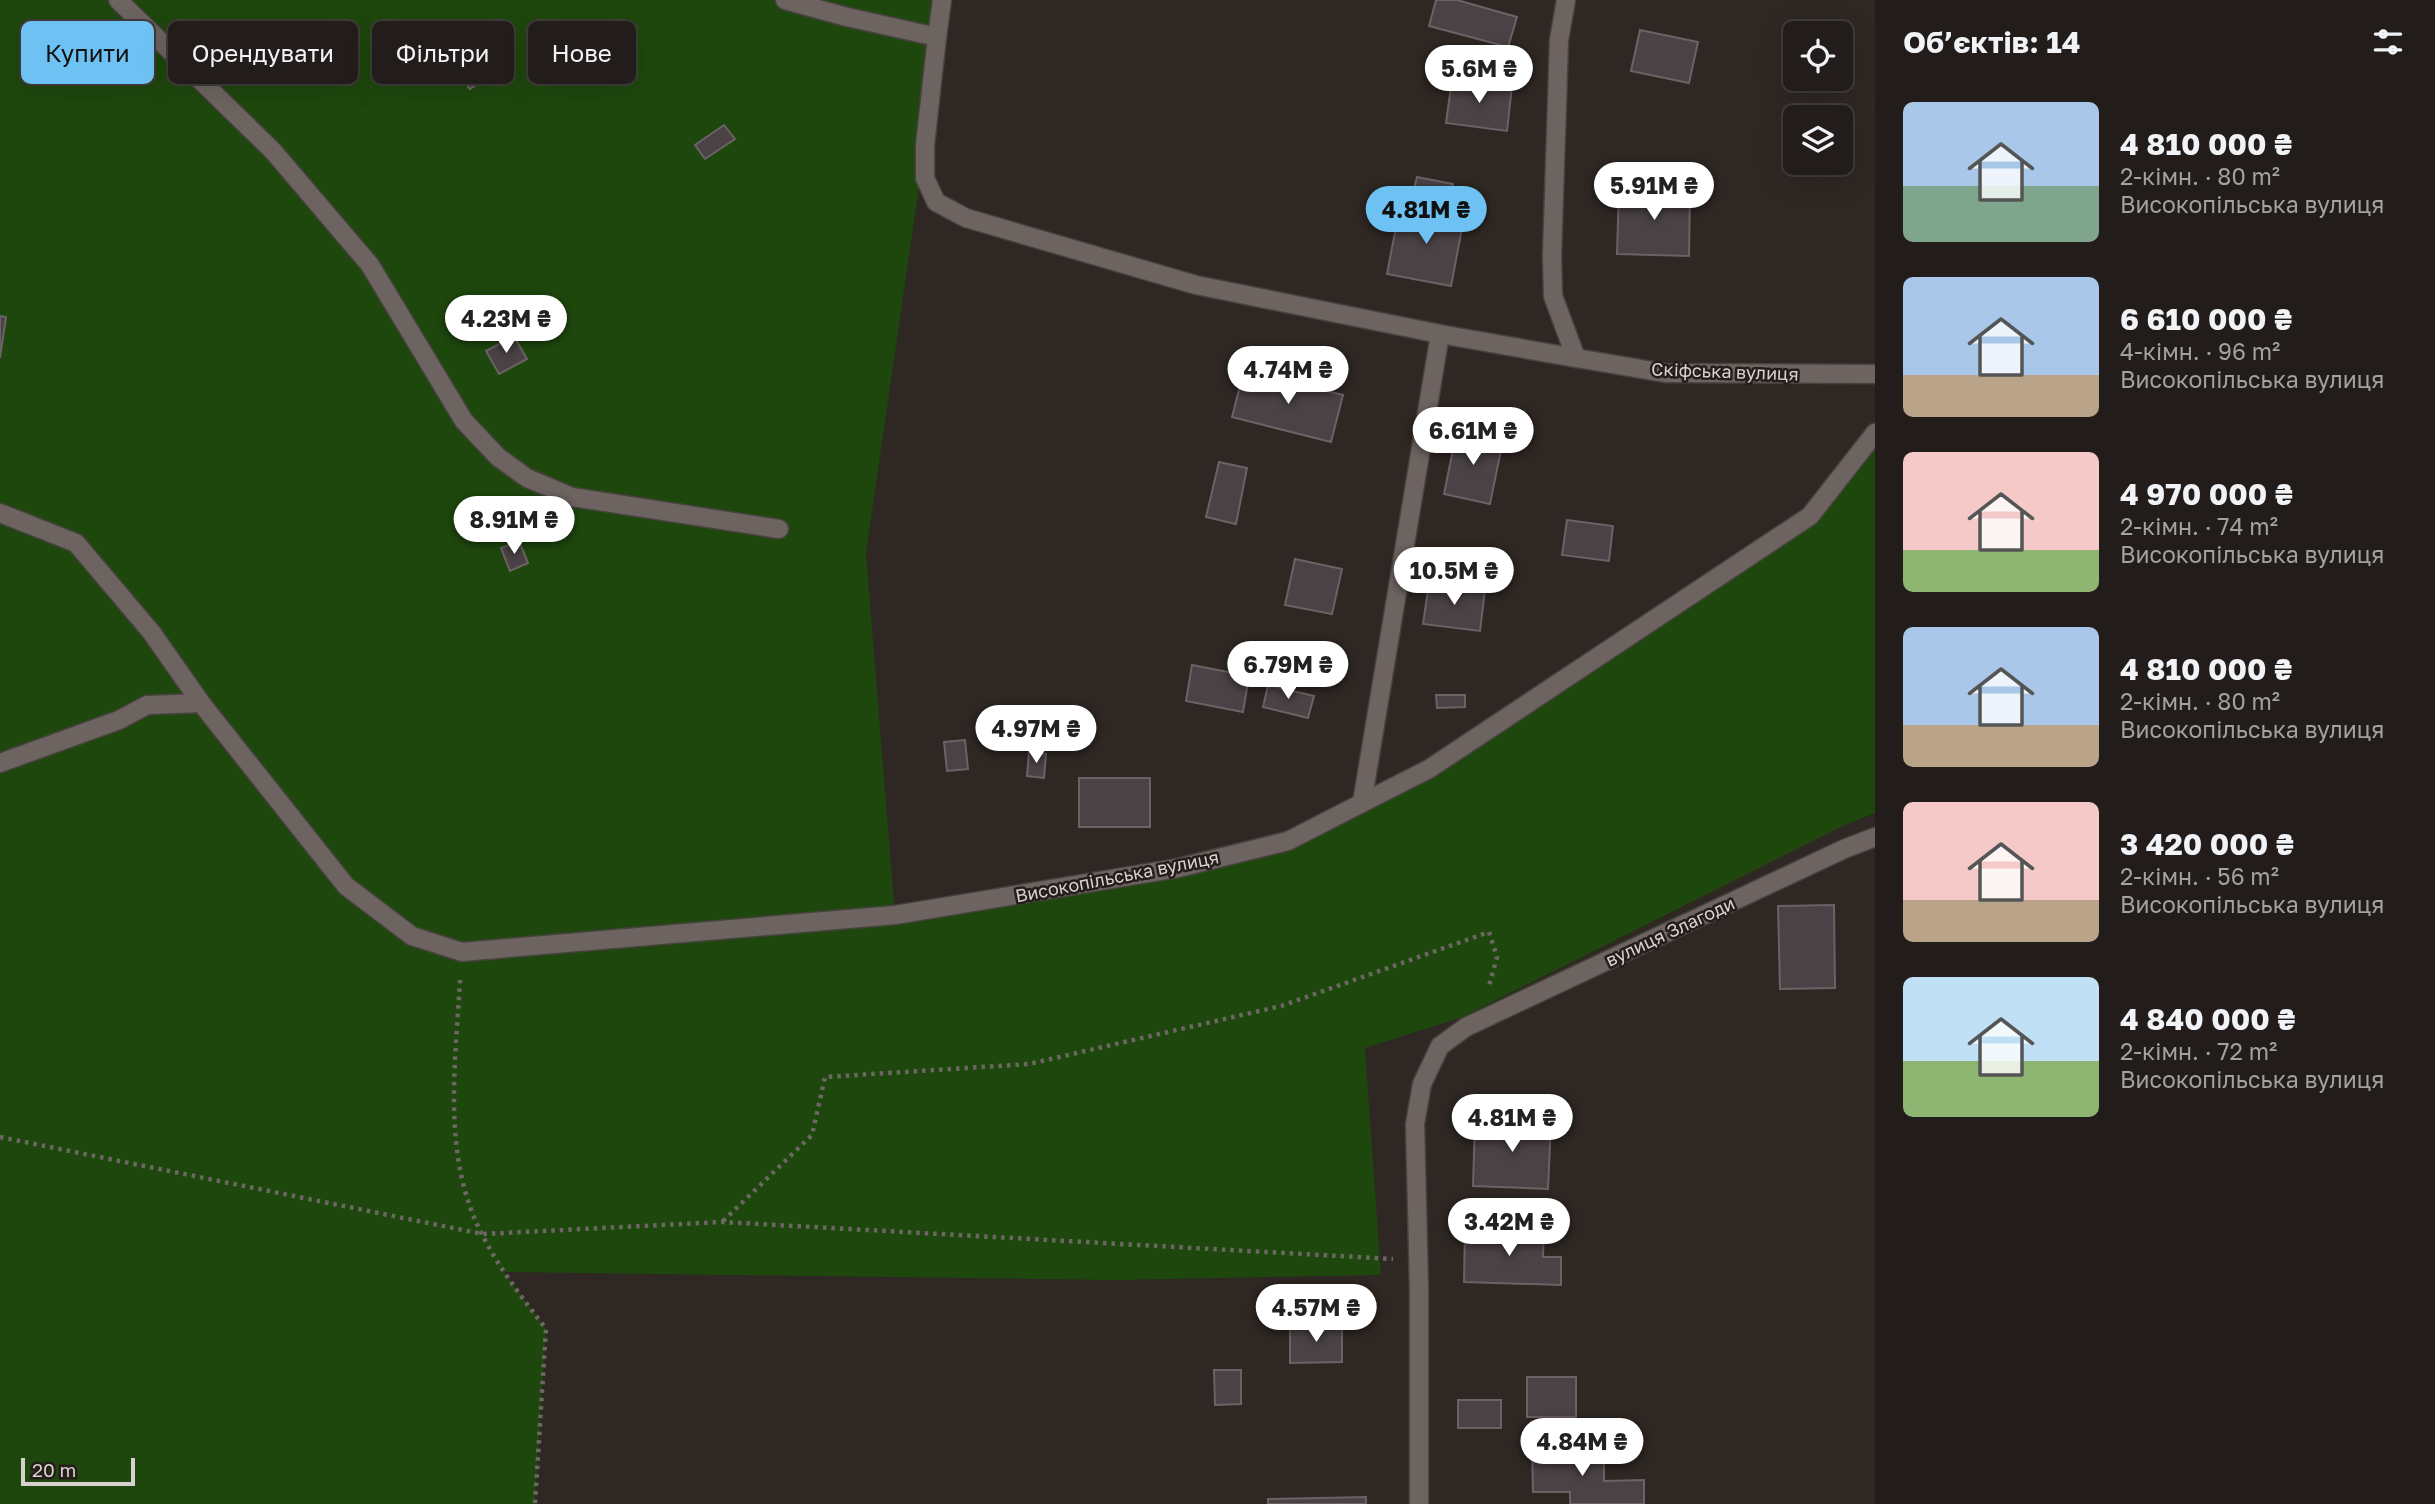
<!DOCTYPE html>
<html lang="uk">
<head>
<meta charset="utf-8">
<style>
	:root { --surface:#221d1a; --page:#2e2a27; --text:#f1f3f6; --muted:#a2a2a2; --line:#3f3b39; --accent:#6ec2f3 }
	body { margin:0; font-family:"Golos Text",sans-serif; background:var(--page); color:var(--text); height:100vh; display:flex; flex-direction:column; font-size:26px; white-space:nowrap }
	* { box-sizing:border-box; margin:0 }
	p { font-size:23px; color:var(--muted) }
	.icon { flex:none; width:38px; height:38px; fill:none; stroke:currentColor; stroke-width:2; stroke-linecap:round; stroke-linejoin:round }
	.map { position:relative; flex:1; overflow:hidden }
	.panel { display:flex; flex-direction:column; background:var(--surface); width:560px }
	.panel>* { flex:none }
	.top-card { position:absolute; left:21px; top:21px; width:665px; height:63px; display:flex; gap:14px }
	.controls { position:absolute; left:1783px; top:21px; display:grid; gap:14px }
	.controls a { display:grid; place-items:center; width:70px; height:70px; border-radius:10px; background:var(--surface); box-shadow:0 7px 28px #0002,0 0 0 2px var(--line); font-size:35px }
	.scale { position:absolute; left:21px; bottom:18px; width:114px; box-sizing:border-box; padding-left:7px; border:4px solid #d7d2cf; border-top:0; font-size:19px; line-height:24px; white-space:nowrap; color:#d7d2cf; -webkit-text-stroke:5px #241d1a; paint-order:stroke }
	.price { position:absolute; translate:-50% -60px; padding:0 16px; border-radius:24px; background:#fff; color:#222; font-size:23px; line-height:46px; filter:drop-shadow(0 2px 4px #0008) }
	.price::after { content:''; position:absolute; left:50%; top:42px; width:21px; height:16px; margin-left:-10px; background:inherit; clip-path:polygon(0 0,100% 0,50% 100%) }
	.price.active { background:var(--accent); color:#111 }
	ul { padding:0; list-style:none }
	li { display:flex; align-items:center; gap:21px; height:175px; padding:0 28px }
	li span { display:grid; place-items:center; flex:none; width:196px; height:140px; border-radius:10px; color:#555 }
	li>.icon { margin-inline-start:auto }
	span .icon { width:84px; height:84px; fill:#fffc; stroke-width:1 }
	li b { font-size:30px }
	h2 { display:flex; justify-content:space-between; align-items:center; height:84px; padding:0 28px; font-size:30px }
	.chip { padding:0 24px; border-radius:10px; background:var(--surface); box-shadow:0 7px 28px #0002,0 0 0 2px var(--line); font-size:24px; line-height:63px }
	.chip.active { background:var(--accent); color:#111 }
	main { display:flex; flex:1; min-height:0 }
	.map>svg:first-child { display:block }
	.green { fill:#1e470d }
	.building { fill:#4a4245; stroke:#6b6266; stroke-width:2 }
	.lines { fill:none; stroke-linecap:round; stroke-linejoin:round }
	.lane-casing { stroke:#48423f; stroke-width:21 }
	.street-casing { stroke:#48423f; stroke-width:21 }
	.secondary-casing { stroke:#48423f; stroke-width:21 }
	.path { stroke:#6d6763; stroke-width:4.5; stroke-dasharray:3.5 5; stroke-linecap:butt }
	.lane { stroke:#6d6461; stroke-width:18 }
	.street { stroke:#6d6461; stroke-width:18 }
	.secondary { stroke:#6d6461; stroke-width:18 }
	.labels { text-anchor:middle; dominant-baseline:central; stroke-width:5; stroke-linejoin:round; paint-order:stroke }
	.street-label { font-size:18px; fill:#d7d2cf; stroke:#241d1a }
</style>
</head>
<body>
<main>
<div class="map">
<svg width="1875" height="1504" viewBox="0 0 1875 1504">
	<rect width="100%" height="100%" fill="#2e2723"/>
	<polygon class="green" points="0,0 942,0 925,145 866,553 895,915 1288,841 1362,803 1810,516 1875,433 1875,813 1847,824 1460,1018 1365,1048 1381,1275 1117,1280 504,1272 546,1329 535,1504 0,1504"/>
	<g class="building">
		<polygon points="1436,0 1457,0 1517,17 1508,47 1429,26"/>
		<polygon points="1640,30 1698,42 1689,83 1631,71"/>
		<polygon points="464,35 492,73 470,89 442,51"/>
		<polygon points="1452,79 1512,86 1507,131 1446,123"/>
		<polygon points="724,125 735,139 705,159 695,145"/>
		<polygon points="1417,177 1453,184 1448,209 1411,201"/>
		<polygon points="1619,188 1690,190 1689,256 1617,254"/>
		<polygon points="1400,206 1464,218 1451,286 1387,274"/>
		<polygon points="0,316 6,317 0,358"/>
		<polygon points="514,336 527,359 499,374 486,351"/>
		<polygon points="1244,370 1343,395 1331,442 1232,417"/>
		<polygon points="1457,430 1503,440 1490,504 1444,494"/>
		<polygon points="1219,462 1247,468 1236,524 1206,517"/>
		<polygon points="1567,520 1613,526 1609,561 1562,555"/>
		<polygon points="519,541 528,563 510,571 501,548"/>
		<polygon points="1295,559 1342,569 1332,614 1285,605"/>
		<polygon points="1429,583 1485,590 1480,631 1423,624"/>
		<polygon points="1192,665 1249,676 1243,712 1186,701"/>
		<polygon points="1268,685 1314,696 1308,718 1263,707"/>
		<polygon points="1436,695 1465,695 1465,707 1437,708"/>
		<polygon points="965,740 968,769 947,771 944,742"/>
		<polygon points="1029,752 1046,754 1044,778 1027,776"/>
		<rect x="1079" y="778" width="71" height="49"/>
		<polygon points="1834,905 1835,988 1780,989 1778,906"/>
		<polygon points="1475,1119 1551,1122 1548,1189 1473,1186"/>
		<polygon points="1465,1228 1544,1230 1543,1257 1561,1257 1561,1285 1464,1282"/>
		<polygon points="1290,1325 1342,1325 1342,1362 1290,1363"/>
		<polygon points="1214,1370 1241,1370 1241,1404 1215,1405"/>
		<rect x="1527" y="1377" width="49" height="40"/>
		<rect x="1458" y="1400" width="43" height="28"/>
		<polygon points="1604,1449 1604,1481 1644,1480 1644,1504 1570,1504 1570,1492 1533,1492 1532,1450"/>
		<polygon points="1366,1497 1366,1504 1268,1504 1268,1499"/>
	</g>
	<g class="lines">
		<g class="lane-casing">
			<polyline id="lane" points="1362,803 1429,769 1810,516 1875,433"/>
		</g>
		<g class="street-casing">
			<g id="street">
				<polyline points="118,0 273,151 370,265 464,421 498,457 527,478 572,497 779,529"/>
				<polyline points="785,0 847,17 937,37 925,145 925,178 936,202 966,218 1196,285 1440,334 1576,358"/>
				<polyline points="937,37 942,0"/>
				<polyline points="0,513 76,543 152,633 201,703 346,886 412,936 462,952 895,915 1178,868 1288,841 1362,803 1440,334"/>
				<polyline points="0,763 119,720 147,705 201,703"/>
				<polyline points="1419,1504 1419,1289 1415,1124 1422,1084 1440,1046 1466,1027 1844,849 1875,837"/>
			</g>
		</g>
		<g class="secondary-casing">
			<polyline id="secondary" points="1566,0 1559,40 1552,256 1553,296 1576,358 1665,373 1875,374"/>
		</g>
		<g class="path">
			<path d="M460,980C456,1056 444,1139 472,1212C489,1256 518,1292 546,1329L535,1504"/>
			<polyline points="0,1137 483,1234 722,1222 1393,1259"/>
			<polyline points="723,1221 812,1135 825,1077 1029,1064 1281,1006 1489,932 1497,957 1489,986"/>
		</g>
		<use href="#lane" class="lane"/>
		<use href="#street" class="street"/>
		<use href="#secondary" class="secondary"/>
	</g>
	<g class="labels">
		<g class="street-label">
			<text transform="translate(1725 371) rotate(2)">Скіфська вулиця</text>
			<text transform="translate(1117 876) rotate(-11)">Високопільська вулиця</text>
			<text transform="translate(1670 931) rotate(-25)">вулиця Злагоди</text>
		</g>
	</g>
</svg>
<div class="controls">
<a><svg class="icon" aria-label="locate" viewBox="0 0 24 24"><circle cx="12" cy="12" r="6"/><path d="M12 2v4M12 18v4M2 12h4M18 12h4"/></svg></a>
<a><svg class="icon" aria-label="layers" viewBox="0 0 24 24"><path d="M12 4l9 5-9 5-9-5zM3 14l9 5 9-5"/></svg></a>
</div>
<div class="scale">20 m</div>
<b class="price" style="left:1479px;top:105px">5.6M ₴</b>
<b class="price" style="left:1654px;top:222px">5.91M ₴</b>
<b class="price active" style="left:1426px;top:246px">4.81M ₴</b>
<b class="price" style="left:506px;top:355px">4.23M ₴</b>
<b class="price" style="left:1288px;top:406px">4.74M ₴</b>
<b class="price" style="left:1473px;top:467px">6.61M ₴</b>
<b class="price" style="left:514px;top:556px">8.91M ₴</b>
<b class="price" style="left:1454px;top:607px">10.5M ₴</b>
<b class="price" style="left:1288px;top:701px">6.79M ₴</b>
<b class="price" style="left:1036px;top:765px">4.97M ₴</b>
<b class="price" style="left:1512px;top:1154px">4.81M ₴</b>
<b class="price" style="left:1509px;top:1258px">3.42M ₴</b>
<b class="price" style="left:1316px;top:1344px">4.57M ₴</b>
<b class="price" style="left:1582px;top:1478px">4.84M ₴</b>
<div class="top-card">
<a class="chip active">Купити</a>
<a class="chip">Орендувати</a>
<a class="chip">Фільтри</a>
<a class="chip">Нове</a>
</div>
</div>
<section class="panel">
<h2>Об’єктів: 14<svg class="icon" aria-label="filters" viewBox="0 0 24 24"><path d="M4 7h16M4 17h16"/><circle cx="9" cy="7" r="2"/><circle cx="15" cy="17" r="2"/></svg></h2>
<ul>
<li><span style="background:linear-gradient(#a9c7e8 60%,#7fa58c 0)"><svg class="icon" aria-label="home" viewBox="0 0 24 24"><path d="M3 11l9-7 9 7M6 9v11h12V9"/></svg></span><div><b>4 810 000 ₴</b><p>2-кімн. · 80 m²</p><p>Високопільська вулиця</p></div></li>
<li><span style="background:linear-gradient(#a9c7e8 70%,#b9a48a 0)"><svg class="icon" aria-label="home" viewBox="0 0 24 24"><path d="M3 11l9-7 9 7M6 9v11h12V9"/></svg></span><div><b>6 610 000 ₴</b><p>4-кімн. · 96 m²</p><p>Високопільська вулиця</p></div></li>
<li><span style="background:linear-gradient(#f6c9c9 70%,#8fb573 0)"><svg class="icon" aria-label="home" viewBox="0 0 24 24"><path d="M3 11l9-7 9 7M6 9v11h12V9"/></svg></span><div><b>4 970 000 ₴</b><p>2-кімн. · 74 m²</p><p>Високопільська вулиця</p></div></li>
<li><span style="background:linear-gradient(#a9c7e8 70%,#b9a48a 0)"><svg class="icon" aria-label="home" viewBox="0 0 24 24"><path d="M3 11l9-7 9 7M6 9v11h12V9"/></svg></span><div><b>4 810 000 ₴</b><p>2-кімн. · 80 m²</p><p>Високопільська вулиця</p></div></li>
<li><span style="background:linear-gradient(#f6c9c9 70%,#b9a48a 0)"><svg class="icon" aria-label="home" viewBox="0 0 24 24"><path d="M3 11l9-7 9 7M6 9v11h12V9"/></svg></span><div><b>3 420 000 ₴</b><p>2-кімн. · 56 m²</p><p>Високопільська вулиця</p></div></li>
<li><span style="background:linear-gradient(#bfe0f5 60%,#8fb573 0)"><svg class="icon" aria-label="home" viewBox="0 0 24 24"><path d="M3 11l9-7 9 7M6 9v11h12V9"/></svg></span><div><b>4 840 000 ₴</b><p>2-кімн. · 72 m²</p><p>Високопільська вулиця</p></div></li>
</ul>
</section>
</main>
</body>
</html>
